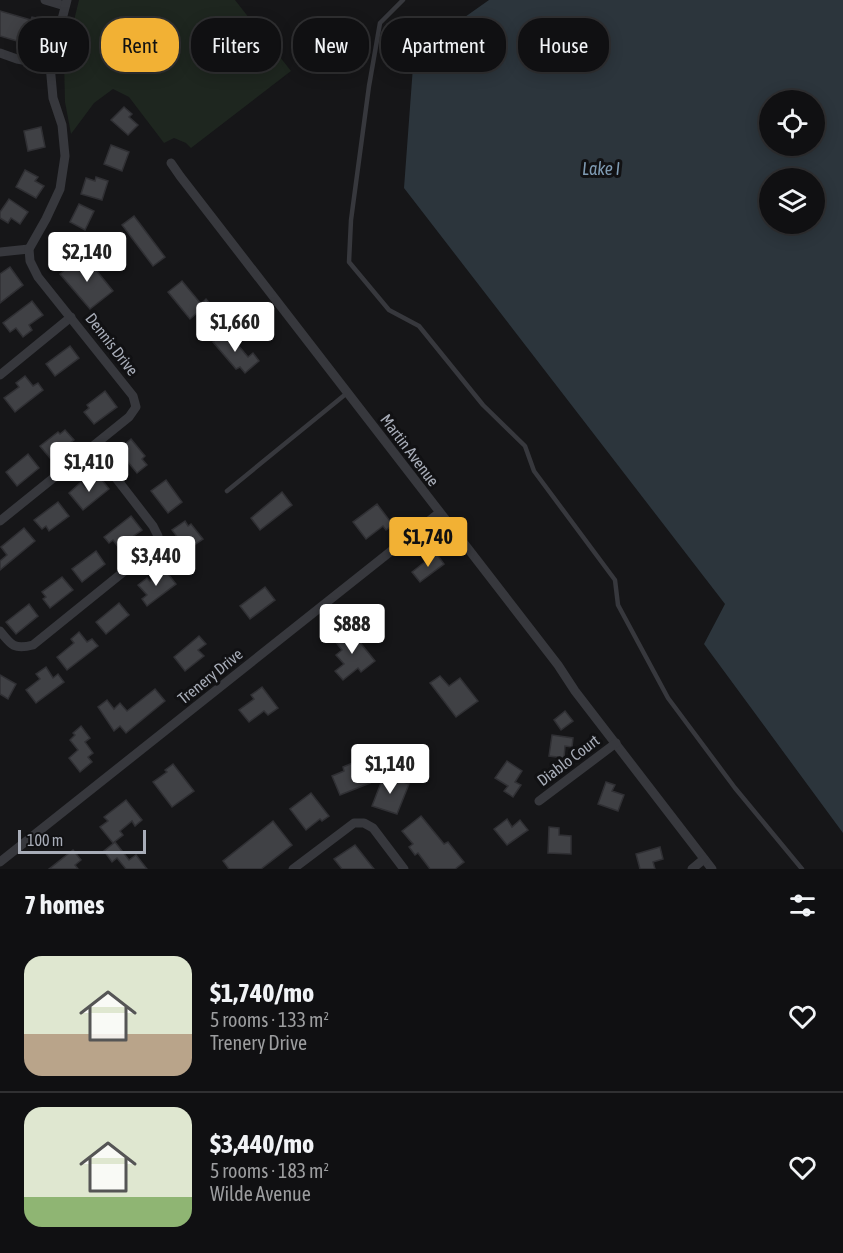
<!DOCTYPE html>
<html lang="en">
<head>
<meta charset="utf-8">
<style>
	:root { --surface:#101012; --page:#19191b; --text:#f1f3f6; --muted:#9c9d9f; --line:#303032; --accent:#f2b134 }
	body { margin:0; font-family:"Asap Condensed",sans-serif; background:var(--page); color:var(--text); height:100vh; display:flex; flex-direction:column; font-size:22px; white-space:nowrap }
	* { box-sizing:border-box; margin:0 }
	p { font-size:20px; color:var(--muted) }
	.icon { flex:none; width:33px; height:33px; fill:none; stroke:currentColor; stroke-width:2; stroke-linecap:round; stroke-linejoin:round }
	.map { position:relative; height:869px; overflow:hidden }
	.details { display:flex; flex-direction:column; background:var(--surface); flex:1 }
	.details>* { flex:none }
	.hud { position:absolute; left:18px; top:18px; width:807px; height:54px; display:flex; gap:12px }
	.fabs { position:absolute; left:759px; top:90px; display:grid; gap:12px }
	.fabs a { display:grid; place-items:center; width:66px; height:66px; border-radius:50%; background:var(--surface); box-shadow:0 3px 15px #0003,0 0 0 2px var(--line); font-size:30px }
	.scale { position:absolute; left:18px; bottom:15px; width:128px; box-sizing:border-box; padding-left:6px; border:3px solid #a8adb8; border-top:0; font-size:16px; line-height:21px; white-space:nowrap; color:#a8adb8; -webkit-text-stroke:4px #111113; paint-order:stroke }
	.price { position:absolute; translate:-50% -51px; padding:0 14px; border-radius:6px; background:#fff; color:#222; font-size:20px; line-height:39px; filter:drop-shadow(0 2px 3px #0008) }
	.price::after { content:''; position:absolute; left:50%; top:36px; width:18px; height:14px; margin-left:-9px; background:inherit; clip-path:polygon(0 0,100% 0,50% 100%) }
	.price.current { background:var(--accent); color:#111 }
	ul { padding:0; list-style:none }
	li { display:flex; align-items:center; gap:18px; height:150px; padding:0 24px }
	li+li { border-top:2px solid var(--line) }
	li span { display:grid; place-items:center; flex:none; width:168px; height:120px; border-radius:18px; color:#555 }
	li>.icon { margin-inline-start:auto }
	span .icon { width:72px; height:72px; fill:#fffc; stroke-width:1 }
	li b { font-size:26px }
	h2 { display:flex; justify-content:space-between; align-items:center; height:72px; padding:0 24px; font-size:26px }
	.chip { padding:0 21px; border-radius:24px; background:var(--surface); box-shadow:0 3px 15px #0003,0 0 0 2px var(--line); font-size:21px; line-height:54px }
	.chip.current { background:var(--accent); color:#111 }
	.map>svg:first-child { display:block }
	.green { fill:#1e261f }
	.water { fill:#2c353c; fill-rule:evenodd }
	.building { fill:#404145; stroke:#303034; stroke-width:1.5 }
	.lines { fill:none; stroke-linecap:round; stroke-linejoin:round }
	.service { stroke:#37383d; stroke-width:4.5 }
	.minor { stroke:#37383d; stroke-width:9 }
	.labels { text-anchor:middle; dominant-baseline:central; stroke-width:6; stroke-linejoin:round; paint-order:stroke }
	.street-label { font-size:16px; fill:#a8adb8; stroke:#111113 }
	.water-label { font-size:18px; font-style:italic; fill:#7f9bb3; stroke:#111113 }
</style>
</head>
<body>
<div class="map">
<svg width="843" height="869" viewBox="0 0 843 869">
	<rect width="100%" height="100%" fill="#161618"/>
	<polygon class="green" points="79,0 235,0 291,71 191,148 186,143 174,138 164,143 129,97 113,89 94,103 71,134 65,102 64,61"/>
	<path class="water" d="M489,0H843V833L704,644L725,604L404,188L414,53ZM770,100H814V146H770ZM770,178H814V224H770Z"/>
	<g class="building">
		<polygon points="0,11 31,20 32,17 46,20 40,39 36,38 34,46 0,36"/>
		<polygon points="124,107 132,114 129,117 138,125 128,135 111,120"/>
		<polygon points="41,127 45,147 28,151 24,131"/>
		<polygon points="111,145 129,152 122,171 104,164"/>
		<polygon points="25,170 38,177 35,181 44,186 36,198 16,187"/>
		<polygon points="96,177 108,181 102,200 81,194 86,178 95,181"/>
		<polygon points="9,199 28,212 20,224 11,218 8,223 0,218 0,212"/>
		<polygon points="79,204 94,211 85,230 70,222"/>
		<polygon points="134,216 165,257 153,266 122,225"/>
		<polygon points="87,259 113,291 90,309 60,274 76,261 79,266"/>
		<polygon points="10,267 23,285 0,303 0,274"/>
		<polygon points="182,281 201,304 206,299 212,306 199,316 197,313 190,319 168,292"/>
		<polygon points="32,301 43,315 29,325 32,330 23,337 16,328 10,332 3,323"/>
		<polygon points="226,331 248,357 253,353 259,361 245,373 240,367 236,369 213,342"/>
		<polygon points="70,346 79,358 55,376 46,364"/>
		<polygon points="25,376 33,386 38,383 43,390 15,412 4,398 19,387 16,383"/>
		<polygon points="105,391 117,407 94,424 84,412 89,408 87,405"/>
		<polygon points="65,430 74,440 50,458 40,446 58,432 60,434"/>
		<polygon points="131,439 145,456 142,459 147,465 137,473 118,450"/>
		<polygon points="28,454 39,468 17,486 6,472"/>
		<polygon points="99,476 109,489 83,510 69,493 81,482 85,487"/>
		<polygon points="166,480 182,502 168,513 151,491"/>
		<polygon points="282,492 292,505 260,530 251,518"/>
		<polygon points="58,502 69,516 49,531 46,526 42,529 34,520"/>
		<polygon points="377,504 393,525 386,530 383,526 366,539 353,522"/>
		<polygon points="131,516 142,530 128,540 132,544 122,552 113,540 109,543 104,537"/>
		<polygon points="185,521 188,526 191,524 203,539 187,550 172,530"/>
		<polygon points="24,528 35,541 0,570 0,561 7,555 1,547"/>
		<polygon points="96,551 105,564 82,582 72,569"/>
		<polygon points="436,553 444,564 420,582 412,572"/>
		<polygon points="165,570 176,584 147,606 142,599 147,595 138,585 147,578 150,581"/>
		<polygon points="62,577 73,590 50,608 43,599 46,597 42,592"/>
		<polygon points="265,587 275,600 250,619 240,606"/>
		<polygon points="119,603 129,615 106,634 96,622"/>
		<polygon points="29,604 38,616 16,634 6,622"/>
		<polygon points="349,629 375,661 361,672 358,668 343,680 335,671 344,664 336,655 342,650 335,641"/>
		<polygon points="79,632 87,642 92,639 98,646 67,670 57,657 74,643 71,639"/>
		<polygon points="199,636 206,644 198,650 204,656 185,671 174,657"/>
		<polygon points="46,667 53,678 58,674 64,682 36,703 26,690 40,679 36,674"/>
		<polygon points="0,675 16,684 8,699 0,694"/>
		<polygon points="440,676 449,686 460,678 478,701 456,717 430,683"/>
		<polygon points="262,687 278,708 268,715 264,711 249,722 239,710 254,699 251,695"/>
		<polygon points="155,689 165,701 126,733 120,726 114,731 98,707 107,700 114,709 120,703 127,711"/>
		<polygon points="565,711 573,721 561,730 554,720"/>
		<polygon points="81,726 90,738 85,742 93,753 88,757 92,762 80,772 69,758 78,750 70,740 75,735 73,733"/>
		<polygon points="552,735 573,738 572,747 565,746 564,758 549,756"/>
		<polygon points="507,761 522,771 515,782 521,785 513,797 504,791 508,786 495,778"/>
		<polygon points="355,762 357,766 362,764 370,783 340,795 332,776 344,771 343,767"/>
		<polygon points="173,764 194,791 172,807 153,782 167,772 165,770"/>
		<polygon points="384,775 409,784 397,814 372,806"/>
		<polygon points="606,782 615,785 612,791 624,795 618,811 598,804"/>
		<polygon points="311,793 329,816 322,821 320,819 306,830 290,809"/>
		<polygon points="126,800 142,820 135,826 132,821 120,831 123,835 113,843 100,827 108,821 104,817"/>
		<polygon points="421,816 444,844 448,842 464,862 455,869 430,869 418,853 415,855 409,847 413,844 402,831"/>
		<polygon points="507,819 512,827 520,820 528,830 507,845 494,829"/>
		<polygon points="273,821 292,845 261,869 229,869 223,861"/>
		<polygon points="549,827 559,828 559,835 571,836 571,854 548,853"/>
		<polygon points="115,842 129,860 136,855 147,869 126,869 117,858 112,862 104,851"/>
		<polygon points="355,845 374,869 342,869 334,859"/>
		<polygon points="660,847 663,859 653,862 655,869 640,869 636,854"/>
		<polygon points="73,850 81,860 75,865 78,869 49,869"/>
	</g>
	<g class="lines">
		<g class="service">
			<polyline points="403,0 380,23 369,86 351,220 349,262 389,310 419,326 483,405 525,446 534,471 615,580 618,605 668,698 735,788 802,869"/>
			<polyline points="227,491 347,393"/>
		</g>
		<g class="minor">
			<polyline points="45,0 65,6"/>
			<polyline points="0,53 17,59 50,65"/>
			<polyline points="171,163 180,176 558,665 575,691 712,869"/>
			<polyline points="0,252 29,249"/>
			<polyline points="0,375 71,317"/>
			<polyline points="0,521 129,417 136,407 133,396 38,277 30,261 29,249 46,219 60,189 65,156 62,125 53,98 50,65 67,0"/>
			<path d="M0,631C11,645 14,650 33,645L153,548L158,536L153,526L92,447"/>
			<polyline points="539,801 616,743"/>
			<polyline points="0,862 439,513"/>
			<polyline points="293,869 354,823 364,823 373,828 404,869"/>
			<polyline points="692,869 704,859"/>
		</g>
	</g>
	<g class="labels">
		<g class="street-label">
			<text transform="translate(112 344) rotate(52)">Dennis Drive</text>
			<text transform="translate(410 450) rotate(53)">Martin Avenue</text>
			<text transform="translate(210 676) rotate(-39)">Trenery Drive</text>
			<text transform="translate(568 760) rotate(-37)">Diablo Court</text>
		</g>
		<g class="water-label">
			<text x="601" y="168">Lake I</text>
		</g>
	</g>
</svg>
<div class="fabs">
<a><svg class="icon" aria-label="locate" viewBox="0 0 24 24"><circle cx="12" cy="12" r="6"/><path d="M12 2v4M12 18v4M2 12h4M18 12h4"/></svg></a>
<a><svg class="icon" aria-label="layers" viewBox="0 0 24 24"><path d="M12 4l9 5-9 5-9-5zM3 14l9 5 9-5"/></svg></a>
</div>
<div class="scale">100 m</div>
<b class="price" style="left:87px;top:283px">$2,140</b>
<b class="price" style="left:235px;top:353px">$1,660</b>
<b class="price" style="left:89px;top:493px">$1,410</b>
<b class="price current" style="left:428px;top:568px">$1,740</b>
<b class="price" style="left:156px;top:587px">$3,440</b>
<b class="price" style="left:352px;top:655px">$888</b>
<b class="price" style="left:390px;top:795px">$1,140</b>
<div class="hud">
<a class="chip">Buy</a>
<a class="chip current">Rent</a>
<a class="chip">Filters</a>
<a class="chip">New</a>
<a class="chip">Apartment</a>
<a class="chip">House</a>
</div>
</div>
<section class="details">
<h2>7 homes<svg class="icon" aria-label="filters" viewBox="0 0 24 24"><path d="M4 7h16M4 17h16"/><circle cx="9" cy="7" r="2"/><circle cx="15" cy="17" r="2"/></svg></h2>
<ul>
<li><span style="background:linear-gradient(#dfe7d0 65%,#b9a48a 0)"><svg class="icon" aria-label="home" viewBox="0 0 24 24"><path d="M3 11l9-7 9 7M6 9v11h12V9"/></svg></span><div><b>$1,740/mo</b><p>5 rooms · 133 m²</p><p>Trenery Drive</p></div><svg class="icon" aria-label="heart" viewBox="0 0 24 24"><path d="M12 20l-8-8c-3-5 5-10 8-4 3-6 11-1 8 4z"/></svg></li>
<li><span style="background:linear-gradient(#dfe7d0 75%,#8fb573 0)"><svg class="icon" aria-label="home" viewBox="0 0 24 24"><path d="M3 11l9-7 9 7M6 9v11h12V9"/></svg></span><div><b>$3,440/mo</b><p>5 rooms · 183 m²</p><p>Wilde Avenue</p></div><svg class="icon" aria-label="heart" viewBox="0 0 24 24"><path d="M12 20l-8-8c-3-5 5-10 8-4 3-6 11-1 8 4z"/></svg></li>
</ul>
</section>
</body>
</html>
